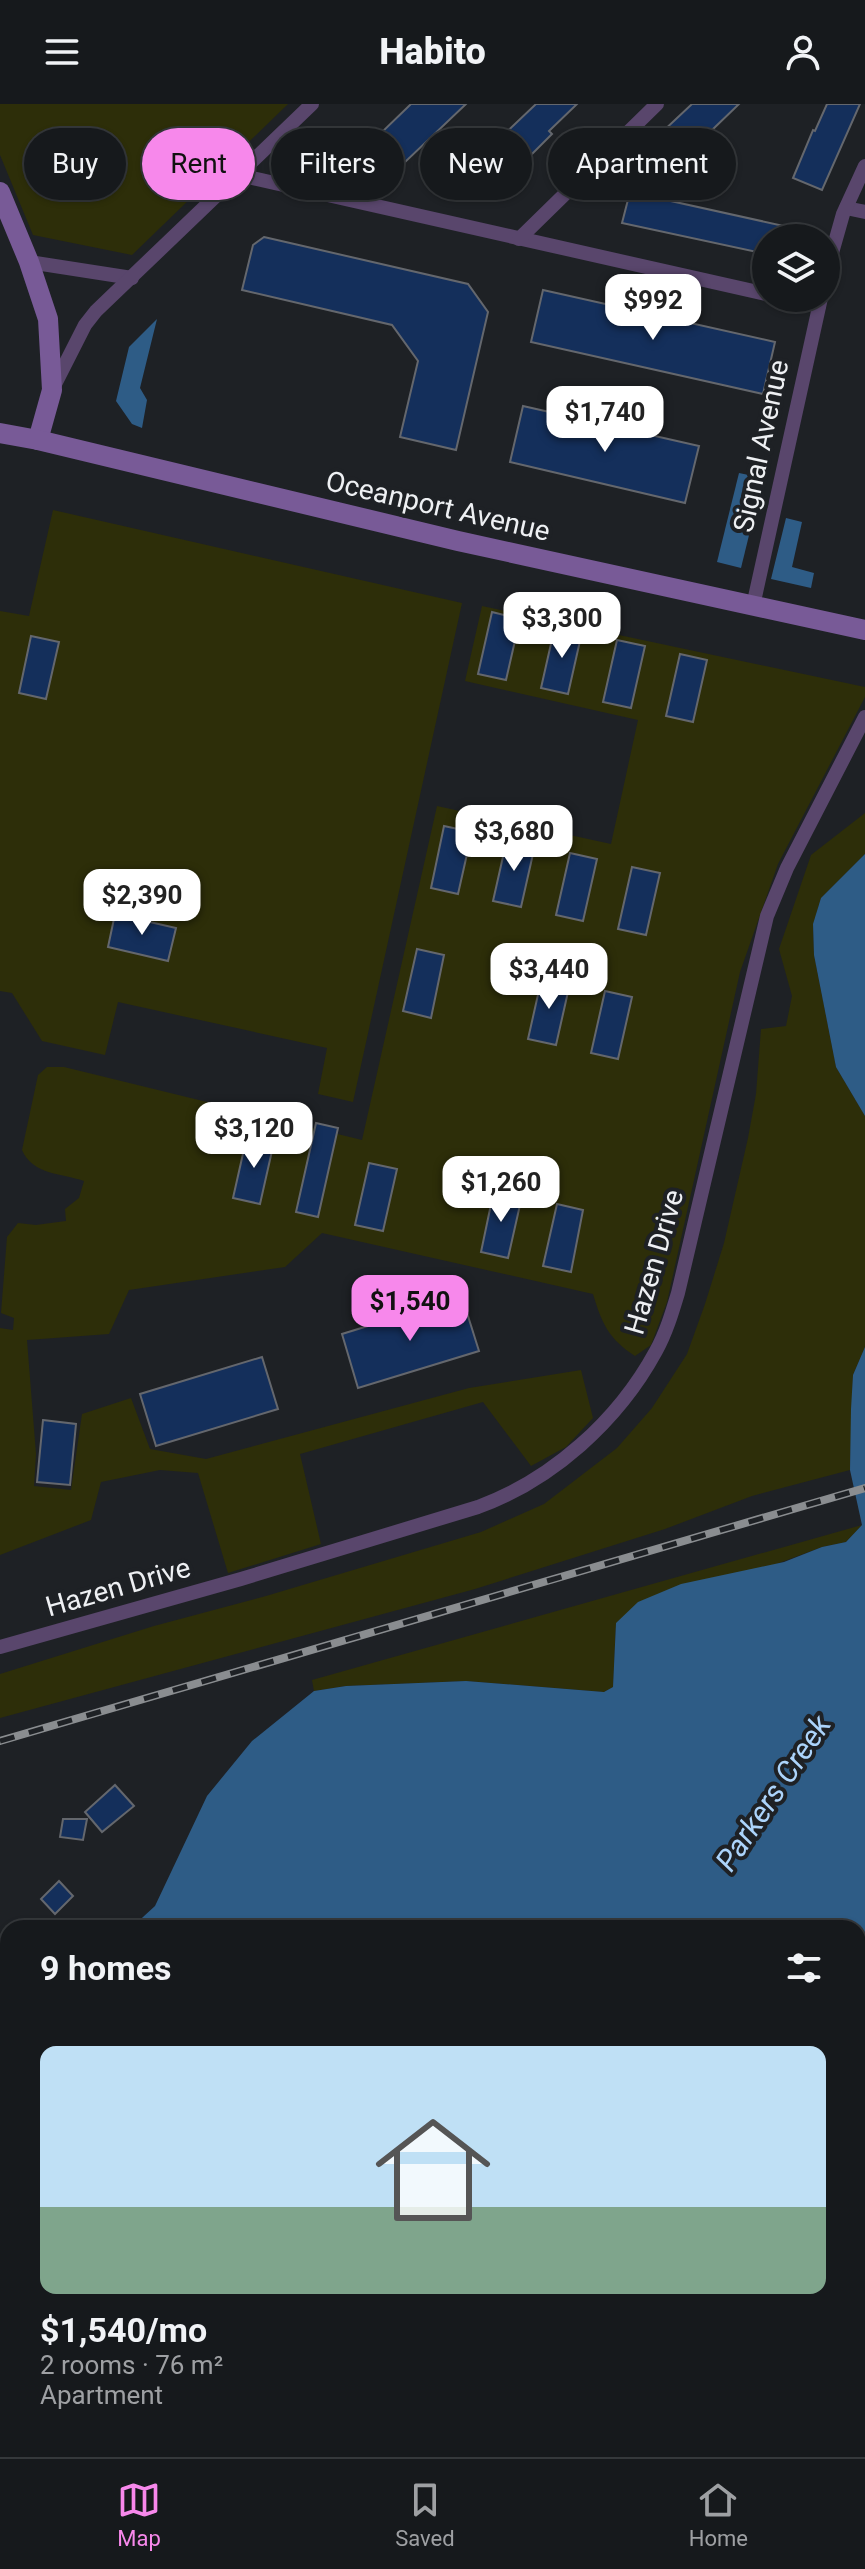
<!DOCTYPE html>
<html lang="en">
<head>
<meta charset="utf-8">
<style>
	:root { --surface:#16191c; --page:#232629; --text:#f1f3f6; --muted:#9ea0a3; --line:#35383b; --accent:#f788eb }
	body { margin:0; font-family:Roboto,sans-serif; background:var(--page); color:var(--text); height:100vh; display:flex; flex-direction:column; font-size:30px; white-space:nowrap }
	* { box-sizing:border-box; margin:0 }
	p { font-size:26px; color:var(--muted) }
	.icon { flex:none; width:44px; height:44px; fill:none; stroke:currentColor; stroke-width:2; stroke-linecap:round; stroke-linejoin:round }
	.map { position:relative; flex:1; overflow:hidden }
	.sheet { position:absolute; left:0px; top:1816px; width:866px; height:538px; display:flex; flex-direction:column; background:var(--surface); border-radius:24px 24px 0 0; box-shadow:0 2px 6px #0004,0 0 0 2px var(--line) }
	.sheet>* { flex:none }
	.hud { position:absolute; left:24px; top:24px; width:818px; height:72px; display:flex; gap:16px }
	.controls { position:absolute; left:752px; top:120px; display:grid; gap:16px }
	.controls a { display:grid; place-items:center; width:88px; height:88px; border-radius:50%; background:var(--surface); box-shadow:0 2px 6px #0004,0 0 0 2px var(--line); font-size:40px }
	.price { position:absolute; translate:-50% -68px; padding:0 18px; border-radius:16px; background:#fff; color:#222; font-size:26px; line-height:52px; filter:drop-shadow(0 2px 4px #0008) }
	.price::after { content:''; position:absolute; left:50%; top:48px; width:24px; height:18px; margin-left:-12px; background:inherit; clip-path:polygon(0 0,100% 0,50% 100%) }
	.price.selected { background:var(--accent); color:#111 }
	ul { padding:0; list-style:none }
	li { display:grid; align-content:center; gap:16px; height:424px; padding:0 40px }
	li span { display:grid; place-items:center; height:248px; border-radius:16px; color:#555 }
	li>.icon { margin-inline-start:auto }
	span .icon { width:144px; height:144px; fill:#fffc; stroke-width:1 }
	li b { font-size:34px }
	h2 { display:flex; justify-content:space-between; align-items:center; height:96px; padding:0 40px; font-size:34px }
	.tag { padding:0 28px; border-radius:36px; background:var(--surface); box-shadow:0 2px 6px #0004,0 0 0 2px var(--line); font-size:28px; line-height:72px }
	.tag.selected { background:var(--accent); color:#111 }
	header { display:flex; justify-content:space-between; align-items:center; height:104px; padding:0 40px; background:var(--surface); font-size:36px; font-weight:800 }
	.menu { display:flex; justify-content:space-around; align-items:center; height:112px; border-top:2px solid var(--line); background:var(--surface); font-size:22px; color:var(--muted) }
	.menu a { display:grid; justify-items:center; gap:4px }
	.menu .selected { color:var(--accent) }
	.map>svg:first-child { display:block }
	.green { fill:#2d2e09 }
	.water { fill:#2e5c86 }
	.building { fill:#142f5b; stroke:#64676d; stroke-width:2 }
	.lines { fill:none; stroke-linecap:round; stroke-linejoin:round }
	.street { stroke:#59466c; stroke-width:14 }
	.secondary { stroke:#785a97; stroke-width:20 }
	.rail-casing { stroke:#8a8d90; stroke-width:8 }
	.rail { stroke:#1e2125; stroke-width:5; stroke-dasharray:15; stroke-linecap:butt }
	.labels { text-anchor:middle; dominant-baseline:central; stroke-width:8; stroke-linejoin:round; paint-order:stroke }
	.street-label { font-size:28px; fill:#eef0f3; stroke:#1e2125 }
	.water-label { font-size:30px; font-style:italic; fill:#acd4fb; stroke:#1e2125 }
</style>
</head>
<body>
<header><svg class="icon" aria-label="menu" viewBox="0 0 24 24"><path d="M4 6h16M4 12h16M4 18h16"/></svg>Habito<svg class="icon" aria-label="person" viewBox="0 0 24 24"><circle cx="12" cy="8" r="4"/><path d="M4 21q1-7 8-7t8 7"/></svg></header>
<div class="map">
<svg width="865" height="2353" viewBox="0 0 865 2353">
	<rect width="100%" height="100%" fill="#1e2125"/>
	<g class="green">
		<polygon points="0,0 288,0 132,151 33,131 0,51"/>
		<polygon points="53,406 462,499 353,998 318,990 327,944 118,898 105,951 42,937 12,889 0,887 0,507 29,512"/>
		<path d="M482,502L865,583V593L778,760L740,868L667,1198L651,1241L635,1252C609,1235 602,1220 593,1190L322,1129L285,1163L129,1186L109,1230L27,1236L36,1350L34,1382L71,1386L82,1310L131,1294L150,1345L206,1355L469,1284L581,1266L593,1314L566,1343L531,1362L483,1298L300,1350L321,1440L228,1469L198,1369L160,1366L101,1378L91,1416L0,1451V1224L13,1226L14,1214L1,1209L7,1133L18,1119L36,1121L66,1117L65,1105L79,1094L84,1077C61,1069 33,1071 22,1046L38,971L47,963H64L362,1036L437,702L611,740L638,616L465,577Z"/>
		<polygon points="865,709 865,750 821,794 813,821 814,851 836,963 865,1012 865,1243 853,1271 850,1366 752,1392 665,1425 475,1485 0,1614 0,1570 154,1522 266,1492 481,1428 544,1400 617,1344 652,1304 687,1250 705,1200 724,1139 748,1034 756,990 761,925 786,922 792,892 779,845 811,751"/>
		<polygon points="862,1421 846,1438 822,1443 616,1519 613,1583 604,1588 466,1577 346,1582 314,1587 312,1576"/>
	</g>
	<g class="water">
		<polygon points="157,215 140,284 147,296 142,324 132,320 116,297 129,243"/>
		<polygon points="739,369 763,374 741,464 717,458"/>
		<polygon points="786,414 802,418 792,463 814,469 811,484 771,475"/>
		<polygon points="865,750 865,1012 836,963 814,851 813,820 821,794"/>
		<polygon points="865,1243 865,2046 858,2047 858,1824 131,1824 155,1802 207,1692 252,1637 314,1587 346,1582 466,1577 604,1588 613,1583 616,1519 638,1498 681,1480 784,1458 822,1443 846,1438 862,1421 850,1366 851,1305 853,1271"/>
		<path d="M8,1992V2105C0,2078 0,2020 8,1992Z"/>
		<path d="M8,2201V2286C0,2261 0,2226 8,2201Z"/>
		<polygon points="11,2346 529,2346 533,2353 11,2353"/>
	</g>
	<g class="building">
		<polygon points="411,0 466,0 403,60 398,56 391,63 387,59 383,64 372,52 376,47 372,43 385,32 382,28"/>
		<polygon points="536,0 577,0 549,27 552,30 509,73 493,88 490,85 484,91 471,78 477,72 474,68 481,60 477,56"/>
		<polygon points="692,0 739,0 683,54 660,30"/>
		<polygon points="827,0 860,0 822,86 793,74 813,26 815,27"/>
		<polygon points="630,88 811,128 810,134 766,134 766,150 622,119"/>
		<polygon points="264,133 468,180 488,208 456,346 400,333 418,257 392,221 242,186 253,141"/>
		<polygon points="543,186 775,238 763,290 531,238"/>
		<polygon points="523,302 699,342 685,399 510,358"/>
		<polygon points="492,508 520,515 506,576 478,570"/>
		<polygon points="555,522 582,528 568,590 541,584"/>
		<polygon points="31,532 59,538 46,595 19,589"/>
		<polygon points="617,536 645,542 631,604 603,598"/>
		<polygon points="680,550 707,556 693,618 666,612"/>
		<polygon points="444,722 472,728 458,790 431,784"/>
		<polygon points="507,735 535,741 521,803 493,797"/>
		<polygon points="570,749 597,755 583,817 556,811"/>
		<polygon points="632,763 660,769 646,831 618,825"/>
		<polygon points="115,810 176,824 168,857 108,843"/>
		<polygon points="417,845 444,851 431,914 403,907"/>
		<polygon points="542,873 570,879 556,941 528,935"/>
		<polygon points="605,887 632,893 618,955 591,949"/>
		<polygon points="316,1019 338,1024 318,1113 296,1108"/>
		<polygon points="247,1032 274,1038 260,1100 233,1094"/>
		<polygon points="369,1059 397,1065 383,1127 355,1121"/>
		<polygon points="494,1086 522,1092 508,1154 481,1148"/>
		<polygon points="557,1100 583,1106 571,1168 543,1162"/>
		<polygon points="462,1193 479,1247 358,1284 342,1230"/>
		<polygon points="262,1253 278,1305 156,1342 140,1290"/>
		<polygon points="43,1316 76,1320 70,1381 37,1378"/>
		<polygon points="115,1681 134,1702 102,1728 85,1708"/>
		<polygon points="63,1715 87,1715 83,1736 60,1733"/>
		<polygon points="59,1777 73,1792 55,1810 41,1795"/>
	</g>
	<g class="lines">
		<g class="street">
			<polyline points="239,71 766,190"/>
			<polyline points="846,104 865,108"/>
			<polyline points="519,135 657,0"/>
			<polyline points="29,158 132,174"/>
			<polyline points="826,170 843,110 865,62"/>
			<polyline points="784,194 819,202"/>
			<polyline points="52,286 85,221 96,207 312,0"/>
			<polyline points="753,502 821,194"/>
			<path d="M0,1543L241,1475L478,1403C552,1376 618,1317 656,1247C666,1229 672,1209 678,1189L767,812L787,764L865,613"/>
			<polyline points="858,2202 865,2200"/>
			<polyline points="739,2353 739,2346"/>
		</g>
		<g class="secondary">
			<polyline points="0,88 29,158 48,215 52,286 38,336"/>
			<polyline points="0,329 38,336 458,437 865,526"/>
		</g>
		<g class="rail-casing">
			<polyline id="rail" points="0,1637 865,1384"/>
		</g>
		<use href="#rail" class="rail"/>
	</g>
	<g class="labels">
		<g class="street-label">
			<text transform="translate(761 342) rotate(-78)">Signal Avenue</text>
			<text transform="translate(438 402) rotate(13)">Oceanport Avenue</text>
			<text transform="translate(654 1158) rotate(-74)">Hazen Drive</text>
			<text transform="translate(118 1483) rotate(-16)">Hazen Drive</text>
		</g>
		<g class="water-label">
			<text transform="translate(773 1689) rotate(-56)">Parkers Creek</text>
		</g>
	</g>
</svg>
<div class="controls">
<a><svg class="icon" aria-label="layers" viewBox="0 0 24 24"><path d="M12 4l9 5-9 5-9-5zM3 14l9 5 9-5"/></svg></a>
</div>
<b class="price" style="left:653px;top:238px">$992</b>
<b class="price" style="left:605px;top:350px">$1,740</b>
<b class="price" style="left:562px;top:556px">$3,300</b>
<b class="price" style="left:514px;top:769px">$3,680</b>
<b class="price" style="left:142px;top:833px">$2,390</b>
<b class="price" style="left:549px;top:907px">$3,440</b>
<b class="price" style="left:254px;top:1066px">$3,120</b>
<b class="price" style="left:501px;top:1120px">$1,260</b>
<b class="price selected" style="left:410px;top:1239px">$1,540</b>
<div class="hud">
<a class="tag">Buy</a>
<a class="tag selected">Rent</a>
<a class="tag">Filters</a>
<a class="tag">New</a>
<a class="tag">Apartment</a>
</div>
<section class="sheet">
<h2>9 homes<svg class="icon" aria-label="filters" viewBox="0 0 24 24"><path d="M4 7h16M4 17h16"/><circle cx="9" cy="7" r="2"/><circle cx="15" cy="17" r="2"/></svg></h2>
<ul>
<li><span style="background:linear-gradient(#bfe0f5 65%,#7fa58c 0)"><svg class="icon" aria-label="home" viewBox="0 0 24 24"><path d="M3 11l9-7 9 7M6 9v11h12V9"/></svg></span><div><b>$1,540/mo</b><p>2 rooms · 76 m²</p><p>Apartment</p></div></li>
</ul>
</section>
</div>
<nav class="menu">
<a class="selected"><svg class="icon" aria-label="map" viewBox="0 0 24 24"><path d="M3 6l6-2 6 2 6-2v14l-6 2-6-2-6 2zM9 4v14M15 6v14"/></svg>Map</a>
<a><svg class="icon" aria-label="saved" viewBox="0 0 24 24"><path d="M7 4h10v16l-5-4-5 4z"/></svg>Saved</a>
<a><svg class="icon" aria-label="home" viewBox="0 0 24 24"><path d="M3 11l9-7 9 7M6 9v11h12V9"/></svg>Home</a>
</nav>
</body>
</html>
